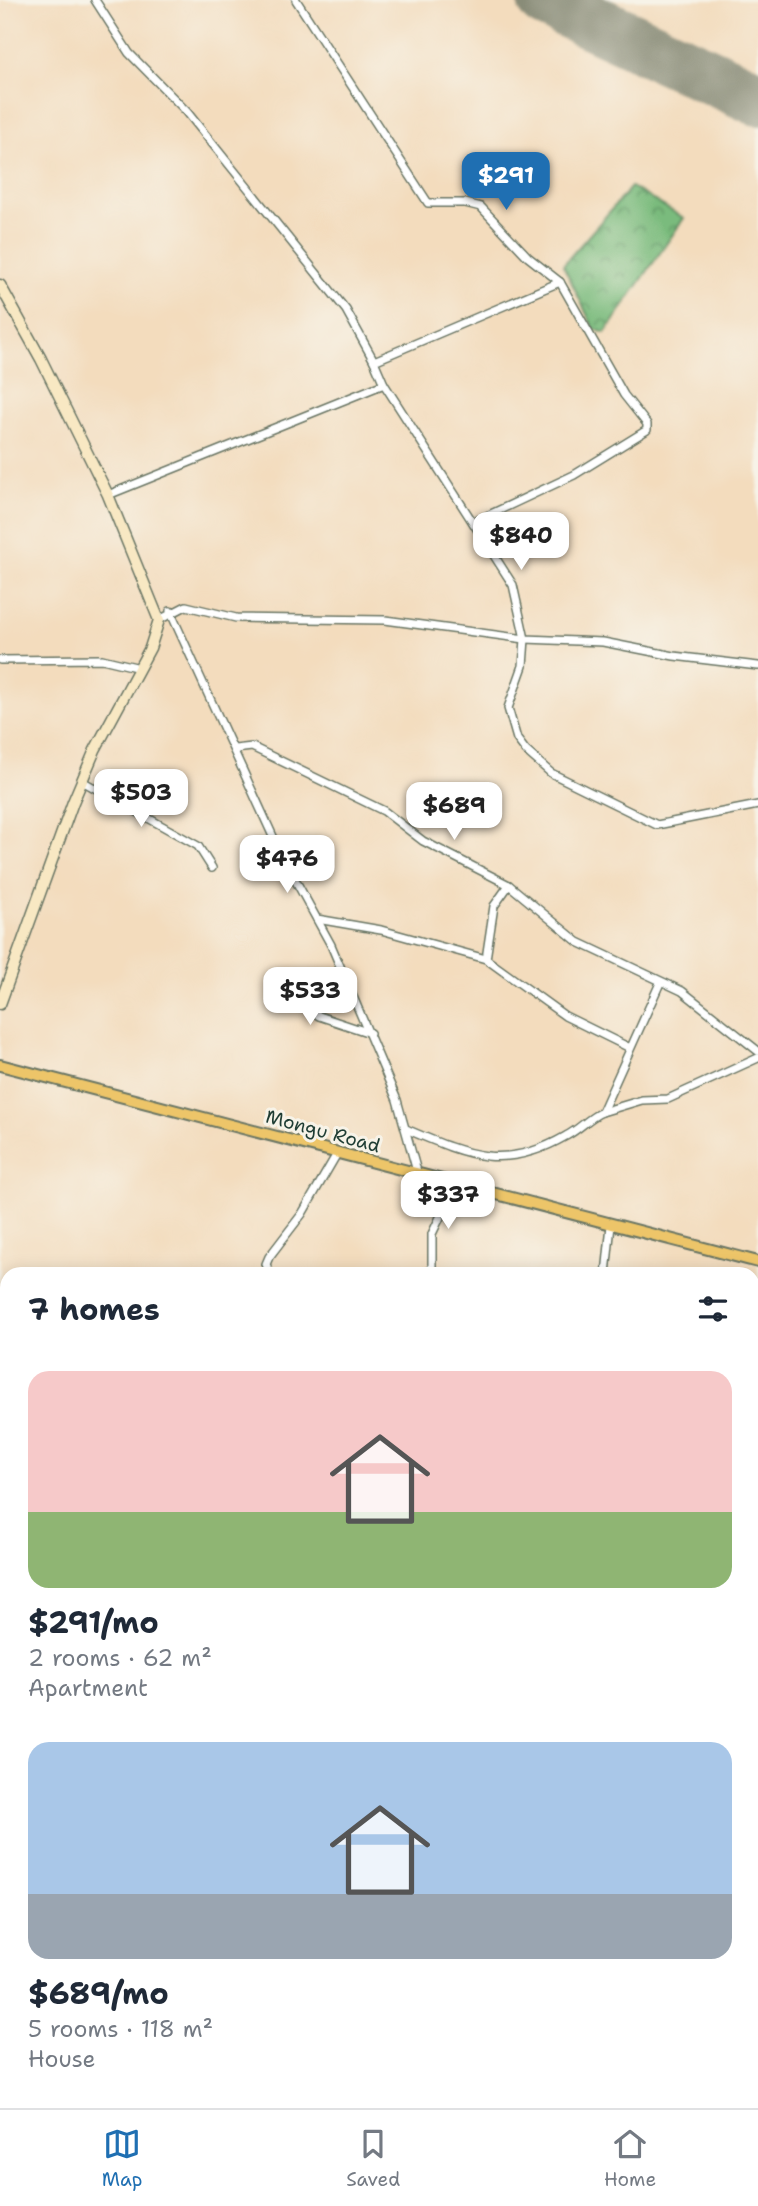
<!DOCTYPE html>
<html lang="en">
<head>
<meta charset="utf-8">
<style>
	:root { --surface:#fff; --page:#f6f6f7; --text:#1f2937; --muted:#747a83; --line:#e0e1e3; --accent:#1f6fb2 }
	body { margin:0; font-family:"Shantell Sans",sans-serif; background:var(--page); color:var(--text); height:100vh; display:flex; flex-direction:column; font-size:26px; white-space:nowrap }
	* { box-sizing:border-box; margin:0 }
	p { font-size:23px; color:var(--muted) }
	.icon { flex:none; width:38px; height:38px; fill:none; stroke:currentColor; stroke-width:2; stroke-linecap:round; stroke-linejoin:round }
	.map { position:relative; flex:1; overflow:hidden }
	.panel { position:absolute; left:0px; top:1267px; width:760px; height:842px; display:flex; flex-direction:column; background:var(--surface); border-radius:21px 21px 0 0; box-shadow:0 4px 18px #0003 }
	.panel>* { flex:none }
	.price { position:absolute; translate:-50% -60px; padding:0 16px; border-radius:14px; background:#fff; color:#222; font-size:23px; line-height:46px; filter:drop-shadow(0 2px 4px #0008) }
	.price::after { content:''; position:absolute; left:50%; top:42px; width:21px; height:16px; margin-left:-10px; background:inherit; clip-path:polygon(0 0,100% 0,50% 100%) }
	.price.active { background:var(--accent); color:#fff }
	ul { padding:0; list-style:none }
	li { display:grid; align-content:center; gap:14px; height:371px; padding:0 28px }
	li span { display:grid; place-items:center; height:217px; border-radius:21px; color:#555 }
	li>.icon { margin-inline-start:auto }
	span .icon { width:126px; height:126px; fill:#fffc; stroke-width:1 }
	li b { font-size:30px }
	h2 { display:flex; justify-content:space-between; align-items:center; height:84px; padding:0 28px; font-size:30px }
	.dock { display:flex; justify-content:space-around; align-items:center; height:98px; border-top:2px solid var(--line); background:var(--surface); font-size:19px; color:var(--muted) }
	.dock a { display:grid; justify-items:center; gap:4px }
	.dock .active { color:var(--accent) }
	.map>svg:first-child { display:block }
	.forest { fill:url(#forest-crowns); stroke:#4c7c58; stroke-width:2 }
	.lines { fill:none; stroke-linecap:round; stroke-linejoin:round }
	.runway { stroke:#898c78; stroke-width:56 }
	.minor-casing { stroke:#697564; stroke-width:10 }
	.secondary-casing { stroke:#697564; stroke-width:13 }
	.primary-casing { stroke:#697564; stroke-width:14 }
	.minor { stroke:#fff; stroke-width:7 }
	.secondary { stroke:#f8e8c3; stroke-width:10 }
	.primary { stroke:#edc569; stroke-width:10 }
	.labels { text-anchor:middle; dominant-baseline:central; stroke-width:6; stroke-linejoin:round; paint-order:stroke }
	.street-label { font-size:19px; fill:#1f3d34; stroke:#f7f3e8 }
</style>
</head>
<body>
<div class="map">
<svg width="758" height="2108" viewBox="0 0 758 2108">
	<defs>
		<pattern id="forest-crowns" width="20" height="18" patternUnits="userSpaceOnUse" patternTransform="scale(1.75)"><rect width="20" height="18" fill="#7abb7d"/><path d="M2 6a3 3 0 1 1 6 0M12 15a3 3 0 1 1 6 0" fill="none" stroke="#639967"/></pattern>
	</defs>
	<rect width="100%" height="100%" fill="#f7f3e8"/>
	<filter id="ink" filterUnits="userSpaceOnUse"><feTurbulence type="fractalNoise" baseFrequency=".0143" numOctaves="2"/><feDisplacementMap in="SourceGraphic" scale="14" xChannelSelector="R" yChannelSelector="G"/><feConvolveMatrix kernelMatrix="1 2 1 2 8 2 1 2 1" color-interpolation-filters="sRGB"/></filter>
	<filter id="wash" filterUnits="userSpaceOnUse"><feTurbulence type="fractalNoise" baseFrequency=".00686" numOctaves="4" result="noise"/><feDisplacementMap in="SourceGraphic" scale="28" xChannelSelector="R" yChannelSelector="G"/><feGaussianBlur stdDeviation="1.57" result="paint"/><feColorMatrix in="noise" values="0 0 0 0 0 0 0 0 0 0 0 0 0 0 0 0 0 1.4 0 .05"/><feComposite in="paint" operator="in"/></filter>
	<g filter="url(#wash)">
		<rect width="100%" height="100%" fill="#f3dcbd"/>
		<polygon class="forest" points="631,187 684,218 605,333 594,329 563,265"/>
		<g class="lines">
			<polyline class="runway" points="545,0 758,98"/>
		</g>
	</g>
	<g filter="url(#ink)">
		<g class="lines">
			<g class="minor-casing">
				<g id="minor">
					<polyline points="95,0 129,53 187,112 346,310 374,361"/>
					<polyline points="296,0 428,203 465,203 481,207 528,257 560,282"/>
					<polyline points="384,384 374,361 560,282 624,395 647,424 647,430 574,475 474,522"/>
					<polyline points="108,495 384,384 513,585 525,639 523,666 508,708 517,739 526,751 551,773 657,825 758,805"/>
					<polyline points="170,611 281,854 331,945 397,1100 418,1175"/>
					<polyline points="159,620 186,606 236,618 385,620 525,639 603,642 674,656 758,666"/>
					<polyline points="0,660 102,659 140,668"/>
					<polyline points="235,749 252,747 384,811 423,841 509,885 578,942 682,991 758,1051"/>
					<polyline points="82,781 198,846 212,868"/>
					<polyline points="317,919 381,930 486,959 565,1016 630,1048"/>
					<polyline points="486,959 494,906 509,885"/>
					<polyline points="272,981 319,1016 370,1033"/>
					<polyline points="602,1112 642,1100 668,1099 758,1058"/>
					<path d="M406,1129C467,1155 504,1172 566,1136C580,1129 588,1118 602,1112L660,983"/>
					<polyline points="270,1274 266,1264 269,1257 302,1214 338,1152"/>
					<polyline points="432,1274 432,1234 455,1186"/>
					<polyline points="606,1274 611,1225"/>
					<polyline points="0,1483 7,1492"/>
					<polyline points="752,1565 758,1575"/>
					<polyline points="752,1661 758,1655"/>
					<polyline points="752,1688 758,1692"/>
					<polyline points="752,1789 758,1794"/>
					<polyline points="0,1879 7,1882"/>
					<polyline points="0,1918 7,1892"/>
					<polyline points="111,2102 120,2108"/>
					<polyline points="361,2102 362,2108"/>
					<polyline points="615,2102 621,2108"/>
					<polyline points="4,2108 7,2101"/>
					<polyline points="156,2108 159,2102"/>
					<polyline points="266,2108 267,2102"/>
					<polyline points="523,2108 529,2102"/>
				</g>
			</g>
			<g class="secondary-casing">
				<polyline id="secondary" points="0,285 41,359 108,495 159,620 150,648 95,750 73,802 0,1004"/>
			</g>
			<g class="primary-casing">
				<polyline id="primary" points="0,1065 758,1262"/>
			</g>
			<use href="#minor" class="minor"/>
			<use href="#secondary" class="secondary"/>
			<use href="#primary" class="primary"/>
		</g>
	</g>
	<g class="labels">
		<g class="street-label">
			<text transform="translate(323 1131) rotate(15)">Mongu Road</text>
		</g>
	</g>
</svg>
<b class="price active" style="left:506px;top:212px">$291</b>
<b class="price" style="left:521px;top:572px">$840</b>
<b class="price" style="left:141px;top:829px">$503</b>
<b class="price" style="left:454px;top:842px">$689</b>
<b class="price" style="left:287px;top:895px">$476</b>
<b class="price" style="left:310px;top:1027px">$533</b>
<b class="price" style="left:448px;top:1231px">$337</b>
<section class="panel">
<h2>7 homes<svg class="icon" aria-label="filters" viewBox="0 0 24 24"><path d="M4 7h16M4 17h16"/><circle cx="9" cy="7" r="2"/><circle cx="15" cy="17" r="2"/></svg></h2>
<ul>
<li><span style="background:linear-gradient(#f6c9c9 65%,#8fb573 0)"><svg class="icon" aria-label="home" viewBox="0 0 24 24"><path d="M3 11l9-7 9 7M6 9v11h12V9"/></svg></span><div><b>$291/mo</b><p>2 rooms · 62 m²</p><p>Apartment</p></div></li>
<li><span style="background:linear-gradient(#a9c7e8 70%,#9aa5b1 0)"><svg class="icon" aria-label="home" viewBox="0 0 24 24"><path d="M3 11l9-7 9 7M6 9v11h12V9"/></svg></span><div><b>$689/mo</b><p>5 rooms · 118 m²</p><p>House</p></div></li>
</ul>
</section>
</div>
<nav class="dock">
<a class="active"><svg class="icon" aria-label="map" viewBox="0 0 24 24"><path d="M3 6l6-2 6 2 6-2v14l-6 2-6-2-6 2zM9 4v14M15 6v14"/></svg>Map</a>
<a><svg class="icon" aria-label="saved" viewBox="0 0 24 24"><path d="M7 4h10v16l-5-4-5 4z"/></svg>Saved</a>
<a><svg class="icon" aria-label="home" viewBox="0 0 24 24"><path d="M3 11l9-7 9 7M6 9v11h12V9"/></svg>Home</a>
</nav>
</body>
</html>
